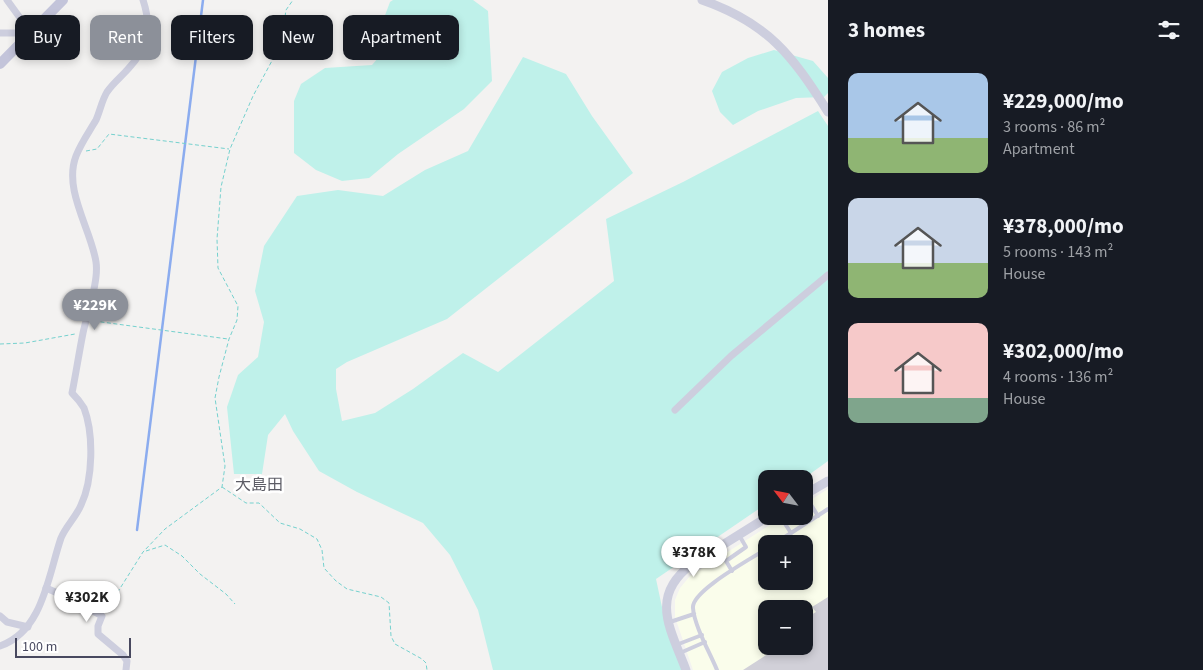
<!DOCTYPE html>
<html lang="en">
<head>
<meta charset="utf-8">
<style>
	:root { --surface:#171b24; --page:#242831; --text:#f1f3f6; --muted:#9ea1a6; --accent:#8c9099 }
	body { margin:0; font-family:"Source Sans 3","Noto Sans JP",sans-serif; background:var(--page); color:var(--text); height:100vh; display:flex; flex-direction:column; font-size:19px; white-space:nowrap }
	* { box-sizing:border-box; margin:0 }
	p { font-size:16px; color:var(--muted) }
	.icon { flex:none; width:28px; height:28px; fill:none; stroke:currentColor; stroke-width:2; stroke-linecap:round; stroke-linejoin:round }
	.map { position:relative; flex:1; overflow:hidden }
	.details { display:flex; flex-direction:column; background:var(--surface); width:375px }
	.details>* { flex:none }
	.hud { position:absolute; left:15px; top:15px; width:475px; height:45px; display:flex; gap:10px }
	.needle { width:32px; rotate:302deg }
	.buttons { position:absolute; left:758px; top:470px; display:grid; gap:10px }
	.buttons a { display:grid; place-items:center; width:55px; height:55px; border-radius:10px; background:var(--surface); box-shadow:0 2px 8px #0003; font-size:25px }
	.scale { position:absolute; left:15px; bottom:12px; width:116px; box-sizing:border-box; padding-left:5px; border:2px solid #48495f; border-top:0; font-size:14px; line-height:18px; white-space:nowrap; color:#48495f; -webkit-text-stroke:4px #fff; paint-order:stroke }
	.price { position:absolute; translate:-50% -42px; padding:0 11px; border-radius:18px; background:#fff; color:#222; font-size:16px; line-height:32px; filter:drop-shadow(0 1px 2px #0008) }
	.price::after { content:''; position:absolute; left:50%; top:30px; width:15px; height:11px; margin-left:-8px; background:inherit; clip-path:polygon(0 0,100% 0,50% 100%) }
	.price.on { background:var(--accent); color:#fff }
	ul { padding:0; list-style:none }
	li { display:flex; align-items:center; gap:15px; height:125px; padding:0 20px }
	li span { display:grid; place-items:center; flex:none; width:140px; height:100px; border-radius:10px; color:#555 }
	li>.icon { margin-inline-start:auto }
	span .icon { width:60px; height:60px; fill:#fffc; stroke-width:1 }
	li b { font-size:21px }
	h2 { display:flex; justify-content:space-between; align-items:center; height:60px; padding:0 20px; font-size:21px }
	.tag { padding:0 18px; border-radius:10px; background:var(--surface); box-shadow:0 2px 8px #0003; font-size:18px; line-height:45px }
	.tag.on { background:var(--accent); color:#fff }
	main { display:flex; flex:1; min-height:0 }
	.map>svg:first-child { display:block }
	.commercial { fill:#fafdeb; fill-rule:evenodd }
	.green { fill:#bff1ea }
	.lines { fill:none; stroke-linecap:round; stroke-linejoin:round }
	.stream { stroke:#8bacef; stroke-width:2.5 }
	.building { fill:#d1d0d8 }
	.path { stroke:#75d1ce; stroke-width:1; stroke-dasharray:4 2.5; stroke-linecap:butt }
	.service { stroke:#cdcede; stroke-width:4 }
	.minor { stroke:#cdcede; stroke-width:7 }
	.tertiary { stroke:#cdcede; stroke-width:9 }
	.secondary { stroke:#c3c4da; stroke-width:10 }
	.labels { text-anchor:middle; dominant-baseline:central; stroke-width:5; stroke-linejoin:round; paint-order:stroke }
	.neighbourhood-label { font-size:16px; fill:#5d5d66; stroke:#fff }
</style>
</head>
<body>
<main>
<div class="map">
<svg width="828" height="670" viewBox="0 0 828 670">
	<rect width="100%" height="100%" fill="#f3f2f1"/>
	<path class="commercial" d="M828,489V670H693L675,617V600L680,588L690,576L784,516H804V504ZM766,544H804V581H766ZM766,609H804V646H766Z"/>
	<g class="green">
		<polygon points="393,0 473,0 488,11 492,81 464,109 398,154 369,178 342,181 316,170 294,153 294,101 301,84 325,68 372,65 385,50 381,26 390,2"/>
		<polygon points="774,50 813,61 828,78 828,93 824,97 796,98 758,111 733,125 720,112 712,91 722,72 748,58"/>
		<polygon points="523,57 566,74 592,116 633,173 447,319 347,362 336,369 336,389 342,421 375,413 413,389 463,353 498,372 614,281 606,219 683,182 818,111 828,126 828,461 803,479 766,479 766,504 656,579 666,626 682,670 493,670 478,610 450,555 423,523 357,492 319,471 293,431 285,414 268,435 262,474 234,474 227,407 238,375 258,357 264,322 255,291 264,246 297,196 338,190 383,196 425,170 468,151"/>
	</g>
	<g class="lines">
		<polyline class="stream" points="137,530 203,0"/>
	</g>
	<polygon class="building" points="828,597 828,670 743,670 780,646 804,646 804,619 816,612 812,607"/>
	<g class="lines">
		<g class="path">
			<polyline points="86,151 97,149 109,134 229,149"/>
			<polyline points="94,321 228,339"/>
			<polyline points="0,344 25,343 75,334"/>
			<polyline points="222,487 246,503 259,503 280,523 300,529 317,539 322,550 324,568 336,581 347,589 381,597 389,603 391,636 395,644 422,659 426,663 427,670"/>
			<polyline points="146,551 165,545 182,556 200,574 226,594 235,604"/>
			<polyline points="107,609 143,552 165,529 222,487 225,466 215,398 219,377 229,339 237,320 238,306 218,268 217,239 221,187 230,149 253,96 281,44 286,10 293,0"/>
		</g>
		<g class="service">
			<polyline points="805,495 818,516"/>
			<polyline points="780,516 791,533"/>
			<polyline points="774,544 828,509"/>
			<polyline points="732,571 726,561 746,547 739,535"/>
			<polyline points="670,622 694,614"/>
			<polyline points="676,645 702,635"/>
			<polyline points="680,653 705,642"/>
			<path d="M717,670C710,653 694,625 693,608C691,591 751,559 766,549"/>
		</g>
		<g class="minor">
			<polyline points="7,0 31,33"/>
			<polyline points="0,33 31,33"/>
			<polyline points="675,410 731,356 828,275"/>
			<polyline points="46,588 69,598 102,616 98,626 98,634 123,655 127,661 126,670"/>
			<polyline points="0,616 7,622 28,627"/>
			<path d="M0,646C43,631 48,576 61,538C66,526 76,517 81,505C93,480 94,434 84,408C81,403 76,397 72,393C76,373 79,353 83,333C87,314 99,281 96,262C91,229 63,190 76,156C81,143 89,132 96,120C100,111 102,100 107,92C113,83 121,77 128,69C148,48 152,27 143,0"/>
		</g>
		<g class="tertiary">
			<path d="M702,0C768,23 792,55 828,112"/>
			<polyline points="804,495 828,481"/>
			<path d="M686,670C670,628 649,596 692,564L769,516"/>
		</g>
		<polyline class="secondary" points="0,64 63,0"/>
	</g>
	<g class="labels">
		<g class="neighbourhood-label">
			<text x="259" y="485">大島田</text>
		</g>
	</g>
</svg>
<div class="buttons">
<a><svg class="needle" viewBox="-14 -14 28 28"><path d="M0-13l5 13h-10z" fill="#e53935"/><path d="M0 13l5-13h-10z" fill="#9ea1a6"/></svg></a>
<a>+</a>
<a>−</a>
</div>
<div class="scale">100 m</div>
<b class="price on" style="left:95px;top:331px">¥229K</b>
<b class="price" style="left:694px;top:578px">¥378K</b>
<b class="price" style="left:87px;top:623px">¥302K</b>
<div class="hud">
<a class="tag">Buy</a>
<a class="tag on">Rent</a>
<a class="tag">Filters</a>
<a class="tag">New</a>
<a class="tag">Apartment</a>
</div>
</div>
<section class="details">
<h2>3 homes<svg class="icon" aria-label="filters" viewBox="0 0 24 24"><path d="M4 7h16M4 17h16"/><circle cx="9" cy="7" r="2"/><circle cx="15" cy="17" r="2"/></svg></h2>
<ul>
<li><span style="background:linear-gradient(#a9c7e8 65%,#8fb573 0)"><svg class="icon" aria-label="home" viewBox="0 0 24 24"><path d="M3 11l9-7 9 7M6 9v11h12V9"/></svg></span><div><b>¥229,000/mo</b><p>3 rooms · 86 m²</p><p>Apartment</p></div></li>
<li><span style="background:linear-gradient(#c9d6e8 65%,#8fb573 0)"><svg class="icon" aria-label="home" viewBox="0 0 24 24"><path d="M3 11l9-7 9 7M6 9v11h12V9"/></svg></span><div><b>¥378,000/mo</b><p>5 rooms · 143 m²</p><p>House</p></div></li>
<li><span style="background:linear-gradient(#f6c9c9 75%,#7fa58c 0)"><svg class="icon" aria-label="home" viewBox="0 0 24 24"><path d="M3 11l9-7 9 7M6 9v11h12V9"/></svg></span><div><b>¥302,000/mo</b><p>4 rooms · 136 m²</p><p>House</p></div></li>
</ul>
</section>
</main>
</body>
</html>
